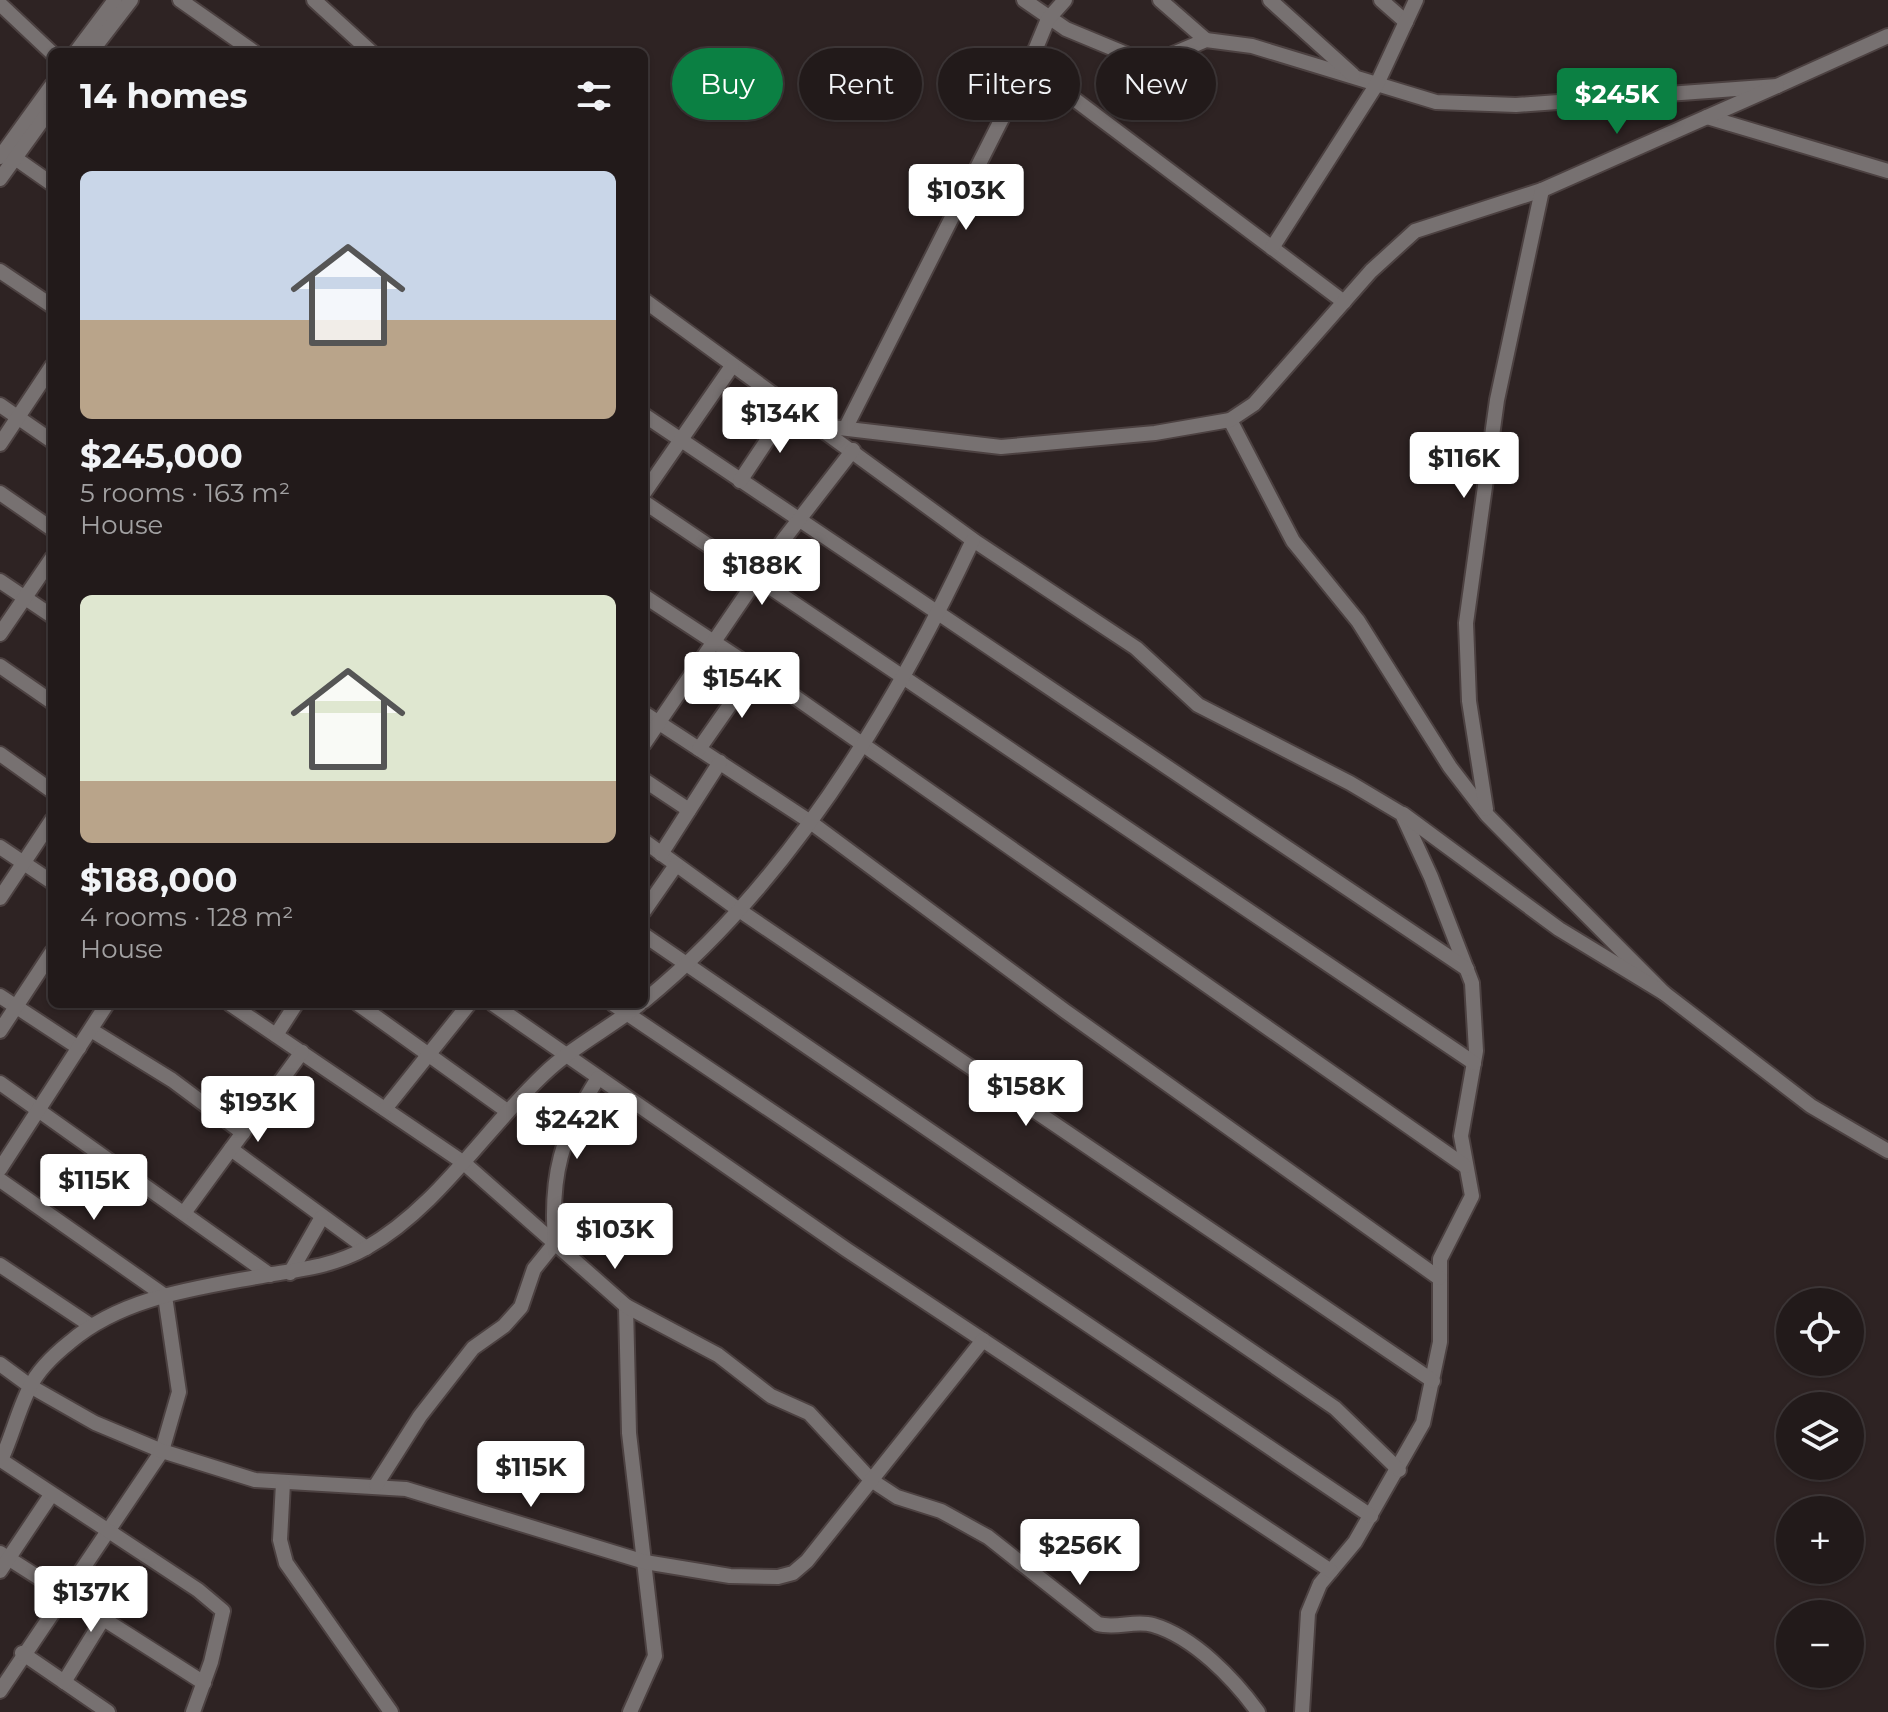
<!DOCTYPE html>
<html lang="en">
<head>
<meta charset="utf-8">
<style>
	:root { --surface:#221a1a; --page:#2e2727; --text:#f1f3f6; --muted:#a2a1a2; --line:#3f3839; --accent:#0b8043 }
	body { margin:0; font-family:Montserrat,sans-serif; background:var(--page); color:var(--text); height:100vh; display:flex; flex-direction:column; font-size:30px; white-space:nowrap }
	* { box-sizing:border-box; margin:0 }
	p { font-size:26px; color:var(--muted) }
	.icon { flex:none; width:44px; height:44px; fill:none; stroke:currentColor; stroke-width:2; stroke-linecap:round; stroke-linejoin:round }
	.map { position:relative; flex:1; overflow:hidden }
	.side { position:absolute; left:48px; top:48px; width:600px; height:960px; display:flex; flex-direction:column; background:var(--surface); border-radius:12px; box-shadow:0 2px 6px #0004,0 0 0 2px var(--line) }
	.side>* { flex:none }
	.top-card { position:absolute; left:672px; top:48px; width:760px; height:72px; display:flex; gap:16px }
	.buttons { position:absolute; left:1776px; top:1288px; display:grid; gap:16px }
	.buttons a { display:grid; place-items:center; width:88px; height:88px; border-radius:50%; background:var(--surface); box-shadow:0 2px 6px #0004,0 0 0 2px var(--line); font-size:40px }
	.price { position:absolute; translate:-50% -68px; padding:0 18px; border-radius:8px; background:#fff; color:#222; font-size:26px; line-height:52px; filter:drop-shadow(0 2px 4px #0008) }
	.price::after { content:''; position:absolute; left:50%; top:48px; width:24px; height:18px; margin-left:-12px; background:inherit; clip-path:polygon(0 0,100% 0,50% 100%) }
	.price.on { background:var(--accent); color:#fff }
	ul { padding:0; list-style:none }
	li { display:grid; align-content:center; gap:16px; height:424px; padding:0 32px }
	li span { display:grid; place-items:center; height:248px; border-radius:12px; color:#555 }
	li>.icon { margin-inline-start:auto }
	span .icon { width:144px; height:144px; fill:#fffc; stroke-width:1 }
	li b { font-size:34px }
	h2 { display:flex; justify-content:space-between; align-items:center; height:96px; padding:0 32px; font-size:34px }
	.tag { padding:0 28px; border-radius:36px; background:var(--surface); box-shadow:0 2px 6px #0004,0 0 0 2px var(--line); font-size:28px; line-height:72px }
	.tag.on { background:var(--accent); color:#fff }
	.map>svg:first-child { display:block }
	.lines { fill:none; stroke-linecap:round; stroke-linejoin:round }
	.minor-casing { stroke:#4c4141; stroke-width:18 }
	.minor { stroke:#777171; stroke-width:14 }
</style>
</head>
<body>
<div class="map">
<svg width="1888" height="1712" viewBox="0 0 1888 1712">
	<rect width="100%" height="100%" fill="#2e2323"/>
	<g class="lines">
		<g class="minor-casing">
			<g id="minor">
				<polyline points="180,0 254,52"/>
				<polyline points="314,0 371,52"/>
				<polyline points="1024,0 1066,29 1143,61 1154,62 1206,40 1252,46 1436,102 1516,105 1777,86 1888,36"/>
				<polyline points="1160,0 1206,40"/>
				<polyline points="1270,0 1353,75"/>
				<polyline points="1381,0 1406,22"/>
				<polyline points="0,4 52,53"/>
				<polyline points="76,52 115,0"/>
				<polyline points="91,52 131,0"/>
				<polyline points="1029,65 1344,302"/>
				<polyline points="1707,117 1888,171"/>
				<polyline points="0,157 52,85"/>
				<polyline points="15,158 52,184"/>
				<polyline points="0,179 52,107"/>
				<polyline points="1272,248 1377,84 1416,0"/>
				<polyline points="0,271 52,306"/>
				<polyline points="644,300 973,540 1136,648 1198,705 1350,783 1402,814 1431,877 1472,983 1476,1051 1461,1136 1472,1196 1440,1259 1440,1342 1423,1423 1355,1542 1320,1584 1308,1613 1302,1712"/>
				<polyline points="0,405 52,441"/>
				<polyline points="644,415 1467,969"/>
				<polyline points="1230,420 1293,541 1358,621 1450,767 1487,815 1664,993"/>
				<polyline points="814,425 1001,447 1155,433 1230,420 1254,404 1371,271 1415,231 1542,190 1777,86"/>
				<polyline points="846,427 1029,65 1048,19 1065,0"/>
				<polyline points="0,444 52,366"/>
				<polyline points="740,481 788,409"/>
				<polyline points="0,493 52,529"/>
				<polyline points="644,493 732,366"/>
				<polyline points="644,502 1474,1063"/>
				<polyline points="0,581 52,616"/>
				<polyline points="644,596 755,669 1465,1166"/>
				<polyline points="0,634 52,558"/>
				<polyline points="0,666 52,702"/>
				<polyline points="644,713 809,821 1065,1011 1439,1278"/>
				<polyline points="644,744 784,539 853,450"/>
				<polyline points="699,749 755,669"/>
				<polyline points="0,754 52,791"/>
				<polyline points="644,780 689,810"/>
				<polyline points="1486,809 1469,701 1466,623 1497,400 1542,190"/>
				<polyline points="1403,814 1559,929 1664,993 1811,1106 1888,1151"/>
				<polyline points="644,841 739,910 1433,1381"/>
				<polyline points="0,847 52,882"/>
				<polyline points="661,854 720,762"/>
				<polyline points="0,898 52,820"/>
				<polyline points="644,911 676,865"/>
				<polyline points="644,935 1335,1408 1399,1470"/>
				<polyline points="0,996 79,1048"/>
				<path d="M644,1001C788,884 895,707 973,540"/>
				<polyline points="230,1004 464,1163 626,1306 629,1433 655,1656 630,1712"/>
				<polyline points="358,1004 507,1111"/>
				<polyline points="493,1004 847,1250 1331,1571"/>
				<polyline points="613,1004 1371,1516"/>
				<polyline points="91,1030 172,1080 243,1133"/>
				<polyline points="0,1031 52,952"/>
				<polyline points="276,1035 296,1004"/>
				<polyline points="0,1083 270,1275"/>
				<polyline points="385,1109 469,1004"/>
				<polyline points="231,1149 366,1248"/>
				<polyline points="0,1169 107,1004"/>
				<polyline points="0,1180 165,1296 179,1392 162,1451 0,1691"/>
				<polyline points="184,1213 302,1052"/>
				<polyline points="0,1265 90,1325"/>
				<polyline points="290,1273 322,1217"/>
				<path d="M626,1306L718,1355L771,1396L809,1413L871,1480L897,1497L941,1511L988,1537L1098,1624C1116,1629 1135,1620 1153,1625C1194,1637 1234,1679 1258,1712"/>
				<polyline points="0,1364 30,1386 95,1423 162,1451 255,1480 406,1489 645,1562 730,1576 778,1577 793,1573 807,1561 983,1340"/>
				<polyline points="283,1483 280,1540 286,1563 391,1712"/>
				<path d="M376,1485L420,1416L473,1348L504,1326L521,1307L534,1269L555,1243C550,1174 561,1137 598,1078"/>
				<polyline points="0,1553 204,1683"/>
				<polyline points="0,1571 51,1495"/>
				<polyline points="22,1653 108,1712"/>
				<polyline points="64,1682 103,1619"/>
				<path d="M193,1712L211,1662L223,1611L198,1590L1,1460C12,1437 18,1410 30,1387C38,1370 55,1354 70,1342C124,1296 199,1288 267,1275C303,1269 334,1266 366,1248C437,1208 484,1131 543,1075C572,1047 608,1029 640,1004"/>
			</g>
		</g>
		<use href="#minor" class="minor"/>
	</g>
</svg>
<div class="buttons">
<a><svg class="icon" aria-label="locate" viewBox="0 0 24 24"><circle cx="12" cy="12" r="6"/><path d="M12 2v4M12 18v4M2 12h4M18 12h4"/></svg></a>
<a><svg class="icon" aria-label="layers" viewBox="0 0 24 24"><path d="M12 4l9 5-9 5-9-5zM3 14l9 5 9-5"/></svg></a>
<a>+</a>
<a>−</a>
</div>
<b class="price on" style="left:1617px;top:136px">$245K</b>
<b class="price" style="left:966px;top:232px">$103K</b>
<b class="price" style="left:780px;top:455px">$134K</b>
<b class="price" style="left:1464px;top:500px">$116K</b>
<b class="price" style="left:762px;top:607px">$188K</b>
<b class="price" style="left:742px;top:720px">$154K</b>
<b class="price" style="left:1026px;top:1128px">$158K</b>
<b class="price" style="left:258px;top:1144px">$193K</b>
<b class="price" style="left:577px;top:1161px">$242K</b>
<b class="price" style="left:94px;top:1222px">$115K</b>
<b class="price" style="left:615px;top:1271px">$103K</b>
<b class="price" style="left:531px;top:1509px">$115K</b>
<b class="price" style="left:1080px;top:1587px">$256K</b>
<b class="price" style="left:91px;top:1634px">$137K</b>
<div class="top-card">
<a class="tag on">Buy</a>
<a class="tag">Rent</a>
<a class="tag">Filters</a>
<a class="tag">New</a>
</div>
<section class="side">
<h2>14 homes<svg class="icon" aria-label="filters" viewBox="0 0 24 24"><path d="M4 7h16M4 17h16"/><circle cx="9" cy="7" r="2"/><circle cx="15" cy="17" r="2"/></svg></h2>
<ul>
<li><span style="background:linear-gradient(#c9d6e8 60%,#b9a48a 0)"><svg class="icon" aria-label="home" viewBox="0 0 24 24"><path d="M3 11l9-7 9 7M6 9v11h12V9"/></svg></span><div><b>$245,000</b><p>5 rooms · 163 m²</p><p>House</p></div></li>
<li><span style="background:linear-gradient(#dfe7d0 75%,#b9a48a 0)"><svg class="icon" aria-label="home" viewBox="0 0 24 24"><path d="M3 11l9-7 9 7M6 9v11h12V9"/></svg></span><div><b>$188,000</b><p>4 rooms · 128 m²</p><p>House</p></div></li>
</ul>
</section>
</div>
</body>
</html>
